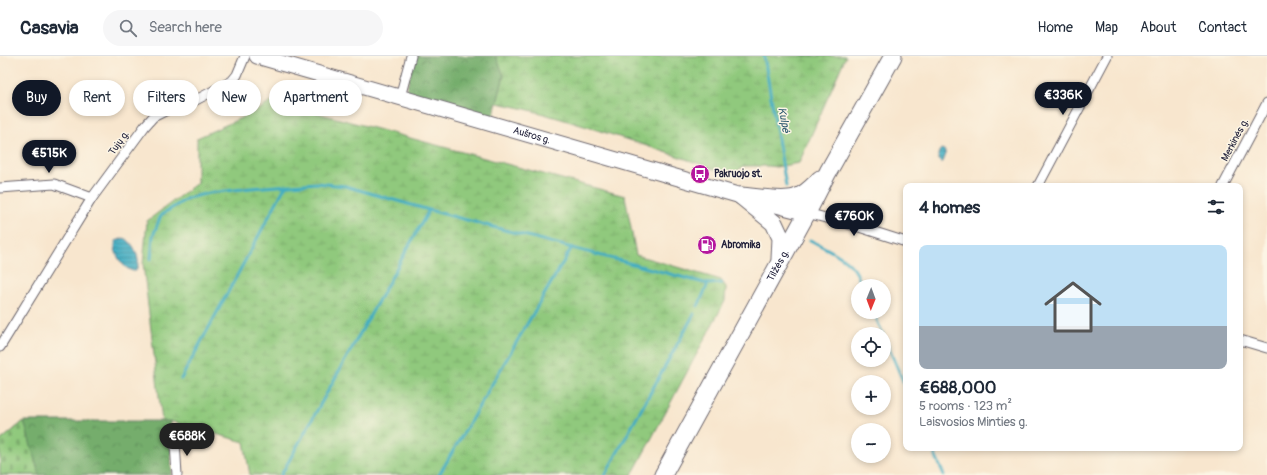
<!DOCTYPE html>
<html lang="en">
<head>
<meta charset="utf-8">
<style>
	:root { --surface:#fff; --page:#f6f6f7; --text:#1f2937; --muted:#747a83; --line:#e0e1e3; --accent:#111827 }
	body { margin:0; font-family:Pangolin,sans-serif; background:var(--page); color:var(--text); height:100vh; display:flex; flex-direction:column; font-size:15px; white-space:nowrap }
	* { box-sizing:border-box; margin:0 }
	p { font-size:13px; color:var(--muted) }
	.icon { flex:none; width:22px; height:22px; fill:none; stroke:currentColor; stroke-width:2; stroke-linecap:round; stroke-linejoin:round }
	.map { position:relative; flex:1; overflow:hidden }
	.drawer { position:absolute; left:903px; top:127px; width:340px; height:268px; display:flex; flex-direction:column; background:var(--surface); border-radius:8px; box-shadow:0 2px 6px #0003 }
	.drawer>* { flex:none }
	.guide { position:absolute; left:12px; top:24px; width:380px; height:36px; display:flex; gap:8px }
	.needle { width:26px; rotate:181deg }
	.tools { position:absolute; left:851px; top:223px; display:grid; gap:8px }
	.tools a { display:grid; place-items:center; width:40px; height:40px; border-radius:50%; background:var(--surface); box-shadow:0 2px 6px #0003; font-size:20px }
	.price { position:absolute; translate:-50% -34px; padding:0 9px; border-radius:14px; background:var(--accent); color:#fff; font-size:13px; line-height:26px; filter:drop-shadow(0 1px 2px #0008) }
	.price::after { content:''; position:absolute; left:50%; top:24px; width:12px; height:9px; margin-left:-6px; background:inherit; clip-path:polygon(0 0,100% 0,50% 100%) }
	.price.on { background:#222; color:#fff }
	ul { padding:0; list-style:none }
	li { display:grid; align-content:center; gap:8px; height:212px; padding:0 16px }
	li span { display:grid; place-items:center; height:124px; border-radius:8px; color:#555 }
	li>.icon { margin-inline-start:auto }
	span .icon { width:72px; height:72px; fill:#fffc; stroke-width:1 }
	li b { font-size:17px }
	h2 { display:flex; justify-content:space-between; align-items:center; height:48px; padding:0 16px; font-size:17px }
	.pill { padding:0 14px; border-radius:18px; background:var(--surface); box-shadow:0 2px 6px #0003; font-size:14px; line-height:36px }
	.pill.on { background:var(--accent); color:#fff }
	header { display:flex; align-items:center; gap:24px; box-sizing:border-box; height:56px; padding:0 20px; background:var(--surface); border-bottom:1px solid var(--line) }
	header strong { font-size:19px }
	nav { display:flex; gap:22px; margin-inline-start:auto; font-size:14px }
	.search { width:280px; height:36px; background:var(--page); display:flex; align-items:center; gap:10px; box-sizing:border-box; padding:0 14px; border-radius:22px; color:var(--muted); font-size:15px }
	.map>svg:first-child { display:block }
	.forest { fill:url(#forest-crowns); stroke:#4b6854 }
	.wetland { fill:url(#wetland-marsh); stroke:#59765c }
	.cemetery { fill:url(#cemetery-stones); stroke:#59765c }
	.water { fill:url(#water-rules); stroke:#32687e }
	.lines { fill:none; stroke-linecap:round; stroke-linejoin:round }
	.stream { stroke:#43adc2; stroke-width:3 }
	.street-casing { stroke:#6d676e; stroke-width:11 }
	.primary-casing { stroke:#6d676e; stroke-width:17 }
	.highway-casing { stroke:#6d676e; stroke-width:19 }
	.street { stroke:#fff; stroke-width:9 }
	.primary { stroke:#fff; stroke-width:15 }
	.highway { stroke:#fff; stroke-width:17 }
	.labels { text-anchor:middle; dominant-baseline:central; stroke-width:3; stroke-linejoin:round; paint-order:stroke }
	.street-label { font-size:10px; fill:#22223b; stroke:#fcf5e5 }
	.poi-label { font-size:10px; font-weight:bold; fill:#22223b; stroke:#fcf5e5; text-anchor:start }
	.water-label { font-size:11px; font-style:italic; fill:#2f5a71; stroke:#fcf5e5 }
</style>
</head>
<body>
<header>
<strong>Casavia</strong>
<div class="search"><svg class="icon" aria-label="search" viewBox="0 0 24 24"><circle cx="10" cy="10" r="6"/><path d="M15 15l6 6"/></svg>Search here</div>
<nav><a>Home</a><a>Map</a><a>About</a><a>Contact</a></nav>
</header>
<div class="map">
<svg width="1267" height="419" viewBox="0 0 1267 419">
	<defs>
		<pattern id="forest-crowns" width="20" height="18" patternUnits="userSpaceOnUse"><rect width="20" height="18" fill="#74ad6c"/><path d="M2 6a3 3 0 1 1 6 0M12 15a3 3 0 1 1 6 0" fill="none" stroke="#5f8c5a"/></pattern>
		<pattern id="wetland-marsh" width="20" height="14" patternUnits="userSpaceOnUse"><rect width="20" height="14" fill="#90c97d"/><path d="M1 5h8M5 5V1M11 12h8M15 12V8" fill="none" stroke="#7cac6d"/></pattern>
		<pattern id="cemetery-stones" width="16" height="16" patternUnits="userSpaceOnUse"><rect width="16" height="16" fill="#90c97d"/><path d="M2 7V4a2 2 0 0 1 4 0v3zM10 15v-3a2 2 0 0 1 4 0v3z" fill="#7cac6d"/></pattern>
		<pattern id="water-rules" width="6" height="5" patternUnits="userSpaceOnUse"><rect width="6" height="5" fill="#43adc2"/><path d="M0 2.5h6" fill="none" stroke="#388c9f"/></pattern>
	</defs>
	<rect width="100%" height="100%" fill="#fcf5e5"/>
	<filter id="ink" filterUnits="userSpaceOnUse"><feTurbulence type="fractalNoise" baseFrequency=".025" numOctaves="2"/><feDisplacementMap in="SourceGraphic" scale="8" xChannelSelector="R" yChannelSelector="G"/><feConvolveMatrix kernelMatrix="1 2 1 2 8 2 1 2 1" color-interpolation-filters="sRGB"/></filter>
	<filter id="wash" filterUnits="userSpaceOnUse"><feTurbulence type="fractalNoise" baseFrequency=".012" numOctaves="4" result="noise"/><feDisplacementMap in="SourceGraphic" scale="16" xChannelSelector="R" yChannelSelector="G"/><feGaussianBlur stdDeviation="0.9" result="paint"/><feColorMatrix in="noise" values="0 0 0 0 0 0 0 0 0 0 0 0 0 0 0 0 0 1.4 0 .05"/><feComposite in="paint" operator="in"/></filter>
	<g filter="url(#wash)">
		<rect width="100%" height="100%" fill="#f8e6ce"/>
		<g class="forest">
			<polygon points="415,0 496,0 504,20 493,62 405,38"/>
			<polygon points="24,365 170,365 172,419 0,419 0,385"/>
		</g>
		<g class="wetland">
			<path d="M496,0H846L799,107L776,111L769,110H744L731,119C687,103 642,88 597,74C564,64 531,53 497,47L504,20Z"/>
			<polygon points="273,45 625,140 636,199 721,224 726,231 725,245 632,419 250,419 244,386 170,365 162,365 143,208 147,165 197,127 197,82 254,56"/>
		</g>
		<polygon class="cemetery" points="24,365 39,419 0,419 0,385"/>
		<g class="water">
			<path d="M941,93L944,94L946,98L943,106H941C937,102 937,97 941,93Z"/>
			<path d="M124,182C132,185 137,196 138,204C139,208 137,211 136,215C125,217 111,195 116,185Z"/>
		</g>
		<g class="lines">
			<g class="stream">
				<polyline points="764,0 786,130"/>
				<path d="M810,184C825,192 849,202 857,218C859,221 859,226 861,230"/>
				<polyline points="151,203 153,180 161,159 188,142 209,137 251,132 317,127 345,130 429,154 708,228"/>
				<polyline points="698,250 708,228 722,227"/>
				<polyline points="873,256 883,278"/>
				<polyline points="884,281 906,332"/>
				<polyline points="181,323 286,129"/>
				<polyline points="932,392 944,419"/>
				<polyline points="281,419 429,154"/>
				<polyline points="439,419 572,191"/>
				<polyline points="605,419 694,258"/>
			</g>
		</g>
	</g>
	<g filter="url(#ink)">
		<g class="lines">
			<g class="street-casing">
				<g id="street">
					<polyline points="400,41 411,0"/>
					<polyline points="1038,130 1107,0"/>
					<polyline points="1223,130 1267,47"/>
					<polyline points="0,132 54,128 92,142"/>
					<polyline points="807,157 859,171 906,186"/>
					<polyline points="1240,284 1267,292"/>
					<polyline points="0,291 92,142 145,70 153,61 175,50 196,44 232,25 237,19 245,0"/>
					<polyline points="175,385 177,419"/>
				</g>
			</g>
			<g class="primary-casing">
				<g id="primary">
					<path id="s1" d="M257,0L741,140L807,157"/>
				</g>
			</g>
			<g class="highway-casing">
				<g id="highway">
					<path d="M741,140C756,141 781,146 795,142C805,139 813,130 820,123"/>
					<polyline points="741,140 774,167 781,182 780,203"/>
					<path id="s2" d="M663,419L807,157L828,116L893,0"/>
				</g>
			</g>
			<use href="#street" class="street"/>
			<use href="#primary" class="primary"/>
			<use href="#highway" class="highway"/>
		</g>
	</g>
	<defs>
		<g id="bus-disc" transform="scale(1)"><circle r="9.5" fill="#b5179e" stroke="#fcf5e5"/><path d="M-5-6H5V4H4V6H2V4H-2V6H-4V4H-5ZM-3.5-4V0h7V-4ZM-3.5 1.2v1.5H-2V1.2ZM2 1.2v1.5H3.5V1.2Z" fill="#fff"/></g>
		<g id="fuel-disc" transform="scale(1)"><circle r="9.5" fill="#b5179e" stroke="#fcf5e5"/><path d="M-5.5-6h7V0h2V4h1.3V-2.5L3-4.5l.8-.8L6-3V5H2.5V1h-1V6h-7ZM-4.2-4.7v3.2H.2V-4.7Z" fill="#fff"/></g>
	</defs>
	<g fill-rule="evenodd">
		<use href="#bus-disc" x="700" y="118"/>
		<use href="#fuel-disc" x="707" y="189"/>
	</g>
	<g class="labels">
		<g class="street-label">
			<text stroke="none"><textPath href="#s1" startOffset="286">Aušros g.</textPath></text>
			<text transform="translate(1235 84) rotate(-62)">Merkinės g.</text>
			<text transform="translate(119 87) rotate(-54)">Tujų g.</text>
			<text stroke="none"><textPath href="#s2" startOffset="239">Tilžės g.</textPath></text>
		</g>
		<g class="poi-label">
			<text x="714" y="118">Pakruojo st.</text>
			<text x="721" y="189">Abromika</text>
		</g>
		<g class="water-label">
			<text transform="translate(784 64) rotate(80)">Kulpė</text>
		</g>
	</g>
</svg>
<div class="tools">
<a><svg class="needle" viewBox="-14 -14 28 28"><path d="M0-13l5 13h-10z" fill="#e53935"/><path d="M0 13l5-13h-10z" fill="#747a83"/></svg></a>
<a><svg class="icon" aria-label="locate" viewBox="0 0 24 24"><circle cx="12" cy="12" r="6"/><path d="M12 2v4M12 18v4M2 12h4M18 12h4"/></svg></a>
<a>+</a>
<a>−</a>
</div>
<b class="price" style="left:1063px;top:60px">€336K</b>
<b class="price" style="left:49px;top:118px">€515K</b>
<b class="price" style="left:854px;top:181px">€760K</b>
<b class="price on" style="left:187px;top:401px">€688K</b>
<div class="guide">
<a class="pill on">Buy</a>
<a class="pill">Rent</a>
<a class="pill">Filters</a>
<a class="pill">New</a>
<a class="pill">Apartment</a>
</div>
<section class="drawer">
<h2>4 homes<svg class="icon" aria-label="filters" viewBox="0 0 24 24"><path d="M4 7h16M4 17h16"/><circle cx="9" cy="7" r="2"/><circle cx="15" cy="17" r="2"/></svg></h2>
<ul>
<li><span style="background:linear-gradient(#bfe0f5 65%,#9aa5b1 0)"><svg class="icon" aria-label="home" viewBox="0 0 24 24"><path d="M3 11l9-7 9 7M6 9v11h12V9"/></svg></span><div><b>€688,000</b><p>5 rooms · 123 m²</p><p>Laisvosios Minties g.</p></div></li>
</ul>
</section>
</div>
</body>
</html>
